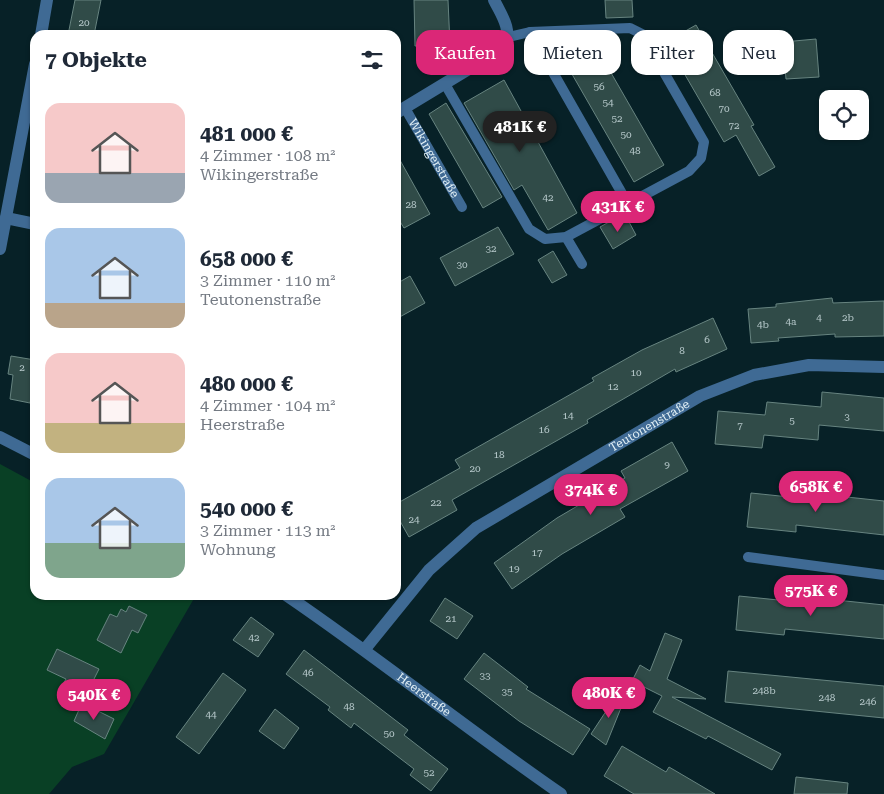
<!DOCTYPE html>
<html lang="de">
<head>
<meta charset="utf-8">
<style>
	:root { --surface:#fff; --page:#f2f2f3; --text:#1f2937; --muted:#747a83; --accent:#db2777 }
	body { margin:0; font-family:"Roboto Serif",serif; background:var(--page); color:var(--text); height:100vh; display:flex; flex-direction:column; font-size:19px; white-space:nowrap }
	* { box-sizing:border-box; margin:0 }
	p { font-size:16px; color:var(--muted) }
	.icon { flex:none; width:28px; height:28px; fill:none; stroke:currentColor; stroke-width:2; stroke-linecap:round; stroke-linejoin:round }
	.map { position:relative; flex:1; overflow:hidden }
	.panel { position:absolute; left:30px; top:30px; width:371px; height:570px; display:flex; flex-direction:column; background:var(--surface); border-radius:15px; box-shadow:0 1px 4px #0004 }
	.panel>* { flex:none }
	.guide { position:absolute; left:416px; top:30px; width:392px; height:45px; display:flex; gap:10px }
	.buttons { position:absolute; left:819px; top:90px; display:grid; gap:10px }
	.buttons a { display:grid; place-items:center; width:50px; height:50px; border-radius:10px; background:var(--surface); box-shadow:0 1px 4px #0004; font-size:25px }
	.price { position:absolute; translate:-50% -42px; padding:0 11px; border-radius:18px; background:var(--accent); color:#fff; font-size:16px; line-height:32px; filter:drop-shadow(0 1px 2px #0008) }
	.price::after { content:''; position:absolute; left:50%; top:30px; width:15px; height:11px; margin-left:-8px; background:inherit; clip-path:polygon(0 0,100% 0,50% 100%) }
	.price.selected { background:#222; color:#fff }
	ul { padding:0; list-style:none }
	li { display:flex; align-items:center; gap:15px; height:125px; padding:0 15px }
	li span { display:grid; place-items:center; flex:none; width:140px; height:100px; border-radius:15px; color:#555 }
	li>.icon { margin-inline-start:auto }
	span .icon { width:60px; height:60px; fill:#fffc; stroke-width:1 }
	li b { font-size:21px }
	h2 { display:flex; justify-content:space-between; align-items:center; height:60px; padding:0 15px; font-size:21px }
	.pill { padding:0 18px; border-radius:15px; background:var(--surface); box-shadow:0 1px 4px #0004; font-size:18px; line-height:45px }
	.pill.selected { background:var(--accent); color:#fff }
	.map>svg:first-child { display:block }
	.green { fill:#094025 }
	.building { fill:#304b48; stroke:#678480 }
	.lines { fill:none; stroke-linecap:round; stroke-linejoin:round }
	.service { stroke:#3f6a94; stroke-width:10 }
	.minor { stroke:#3f6a94; stroke-width:12 }
	.labels { text-anchor:middle; dominant-baseline:central; stroke-width:4; stroke-linejoin:round; paint-order:stroke }
	.number-label { font-size:10px; fill:#b6c8ca }
	.street-label { font-size:12px; fill:#e3f1f6; stroke:#00171e }
</style>
</head>
<body>
<div class="map">
<svg width="884" height="794" viewBox="0 0 884 794">
	<rect width="100%" height="100%" fill="#072127"/>
	<polygon class="green" points="0,464 35,483 35,595 196,595 104,754 72,767 49,794 0,794"/>
	<g class="building">
		<polygon points="75,0 101,0 94,35 68,35"/>
		<polygon points="414,0 448,0 450,45 415,46"/>
		<polygon points="605,0 632,0 633,17 606,18"/>
		<polygon points="696,25 754,125 751,126 775,167 759,176 736,135 724,142 666,42"/>
		<polygon points="591,38 664,165 634,182 561,55"/>
		<polygon points="816,39 819,77 786,79 783,42"/>
		<polygon points="504,80 577,213 548,230 522,185 514,190 464,103"/>
		<polygon points="446,103 502,197 483,208 429,114"/>
		<polygon points="396,153 430,214 404,228 396,215"/>
		<polygon points="616,218 619,225 628,220 636,235 613,249 600,227"/>
		<polygon points="498,227 514,254 455,286 440,258"/>
		<polygon points="553,251 567,275 552,283 538,260"/>
		<polygon points="410,276 425,303 396,319 396,284"/>
		<polygon points="832,298 833,303 884,301 884,336 835,337 835,334 778,338 779,341 751,343 748,309 776,307 776,304"/>
		<polygon points="713,318 727,349 676,372 675,369 587,420 588,423 452,500 457,510 409,537 396,514 396,504 460,468 455,460 594,381 592,378 642,350"/>
		<polygon points="11,356 35,360 35,376 30,403 10,399 13,375 8,374"/>
		<polygon points="822,392 884,398 884,431 819,425 818,440 764,435 762,448 715,444 718,411 765,415 767,402 821,407"/>
		<polygon points="672,442 688,471 620,509 625,517 562,554 512,589 494,563 557,518 625,478 621,471"/>
		<polygon points="800,492 884,501 884,535 796,525 796,532 747,527 751,493 799,498"/>
		<polygon points="788,595 884,605 884,639 785,629 784,635 736,630 739,596 788,601"/>
		<polygon points="445,598 473,616 457,639 430,621"/>
		<polygon points="129,606 147,615 138,633 132,630 121,653 97,640 110,614 117,617 121,609 126,612"/>
		<polygon points="251,617 274,634 258,657 233,640"/>
		<polygon points="665,633 682,640 667,679 706,699 672,697 781,754 772,770 708,736 706,739 653,712 662,696 632,681 640,665 650,671"/>
		<polygon points="57,649 99,669 82,703 59,692 66,679 47,670"/>
		<polygon points="304,650 408,730 404,735 448,769 431,791 410,775 414,769 354,723 351,728 328,710 330,707 286,674"/>
		<polygon points="484,653 528,687 526,689 590,729 573,755 519,721 464,679"/>
		<polygon points="728,671 884,686 884,718 725,702"/>
		<polygon points="223,673 246,690 199,754 176,737"/>
		<polygon points="620,690 627,693 606,745 591,734"/>
		<polygon points="82,703 114,719 105,739 74,721"/>
		<polygon points="275,709 299,728 284,749 259,731"/>
		<polygon points="622,746 666,772 669,767 715,794 634,794 604,776"/>
		<polygon points="796,777 848,783 847,794 794,794"/>
	</g>
	<g class="lines">
		<g class="service">
			<polyline points="530,32 628,204"/>
			<polyline points="445,84 529,229 545,239 566,237 689,171 701,158 704,142 642,34 630,28 530,32 509,37"/>
			<path id="s1" d="M405,108L462,207"/>
			<polyline points="566,237 582,264"/>
			<polyline points="748,557 884,575"/>
		</g>
		<g class="minor">
			<polyline points="41,35 47,0"/>
			<path d="M396,113L505,47C512,29 502,16 494,0"/>
			<polyline points="6,218 35,224"/>
			<polyline points="0,249 35,64"/>
			<polyline points="0,437 35,455"/>
			<path id="s2" d="M286,595C380,659 468,730 561,794"/>
			<path id="s3" d="M365,649L429,570L476,528L700,396L754,375L809,365L884,367"/>
		</g>
	</g>
	<g class="labels">
		<g class="number-label">
			<text x="84" y="22">20</text>
			<text x="599" y="86">56</text>
			<text x="715" y="92">68</text>
			<text x="608" y="102">54</text>
			<text x="724" y="108">70</text>
			<text x="617" y="118">52</text>
			<text x="734" y="125">72</text>
			<text x="626" y="134">50</text>
			<text x="635" y="150">48</text>
			<text x="548" y="197">42</text>
			<text x="411" y="204">28</text>
			<text x="491" y="248">32</text>
			<text x="462" y="264">30</text>
			<text x="819" y="317">4</text>
			<text x="848" y="317">2b</text>
			<text x="791" y="321">4a</text>
			<text x="763" y="324">4b</text>
			<text x="707" y="339">6</text>
			<text x="682" y="350">8</text>
			<text x="22" y="367">2</text>
			<text x="636" y="372">10</text>
			<text x="613" y="386">12</text>
			<text x="568" y="415">14</text>
			<text x="847" y="416">3</text>
			<text x="792" y="420">5</text>
			<text x="740" y="425">7</text>
			<text x="544" y="429">16</text>
			<text x="499" y="454">18</text>
			<text x="667" y="464">9</text>
			<text x="475" y="468">20</text>
			<text x="436" y="502">22</text>
			<text x="414" y="519">24</text>
			<text x="537" y="552">17</text>
			<text x="514" y="568">19</text>
			<text x="451" y="618">21</text>
			<text x="254" y="637">42</text>
			<text x="308" y="672">46</text>
			<text x="485" y="675">33</text>
			<text x="764" y="690">248b</text>
			<text x="507" y="691">35</text>
			<text x="827" y="697">248</text>
			<text x="868" y="701">246</text>
			<text x="349" y="706">48</text>
			<text x="211" y="714">44</text>
			<text x="389" y="733">50</text>
			<text x="429" y="772">52</text>
		</g>
		<g class="street-label">
			<text stroke="none"><textPath href="#s1" startOffset="58">Wikingerstraße</textPath></text>
			<text stroke="none"><textPath href="#s3" startOffset="366">Teutonenstraße</textPath></text>
			<text stroke="none"><textPath href="#s2" startOffset="170">Heerstraße</textPath></text>
		</g>
	</g>
</svg>
<div class="buttons">
<a><svg class="icon" aria-label="locate" viewBox="0 0 24 24"><circle cx="12" cy="12" r="6"/><path d="M12 2v4M12 18v4M2 12h4M18 12h4"/></svg></a>
</div>
<b class="price selected" style="left:520px;top:153px">481K €</b>
<b class="price" style="left:618px;top:233px">431K €</b>
<b class="price" style="left:816px;top:513px">658K €</b>
<b class="price" style="left:591px;top:516px">374K €</b>
<b class="price" style="left:811px;top:617px">575K €</b>
<b class="price" style="left:609px;top:719px">480K €</b>
<b class="price" style="left:94px;top:721px">540K €</b>
<div class="guide">
<a class="pill selected">Kaufen</a>
<a class="pill">Mieten</a>
<a class="pill">Filter</a>
<a class="pill">Neu</a>
</div>
<section class="panel">
<h2>7 Objekte<svg class="icon" aria-label="filters" viewBox="0 0 24 24"><path d="M4 7h16M4 17h16"/><circle cx="9" cy="7" r="2"/><circle cx="15" cy="17" r="2"/></svg></h2>
<ul>
<li><span style="background:linear-gradient(#f6c9c9 70%,#9aa5b1 0)"><svg class="icon" aria-label="home" viewBox="0 0 24 24"><path d="M3 11l9-7 9 7M6 9v11h12V9"/></svg></span><div><b>481 000 €</b><p>4 Zimmer · 108 m²</p><p>Wikingerstraße</p></div></li>
<li><span style="background:linear-gradient(#a9c7e8 75%,#b9a48a 0)"><svg class="icon" aria-label="home" viewBox="0 0 24 24"><path d="M3 11l9-7 9 7M6 9v11h12V9"/></svg></span><div><b>658 000 €</b><p>3 Zimmer · 110 m²</p><p>Teutonenstraße</p></div></li>
<li><span style="background:linear-gradient(#f6c9c9 70%,#c2b280 0)"><svg class="icon" aria-label="home" viewBox="0 0 24 24"><path d="M3 11l9-7 9 7M6 9v11h12V9"/></svg></span><div><b>480 000 €</b><p>4 Zimmer · 104 m²</p><p>Heerstraße</p></div></li>
<li><span style="background:linear-gradient(#a9c7e8 65%,#7fa58c 0)"><svg class="icon" aria-label="home" viewBox="0 0 24 24"><path d="M3 11l9-7 9 7M6 9v11h12V9"/></svg></span><div><b>540 000 €</b><p>3 Zimmer · 113 m²</p><p>Wohnung</p></div></li>
</ul>
</section>
</div>
</body>
</html>
